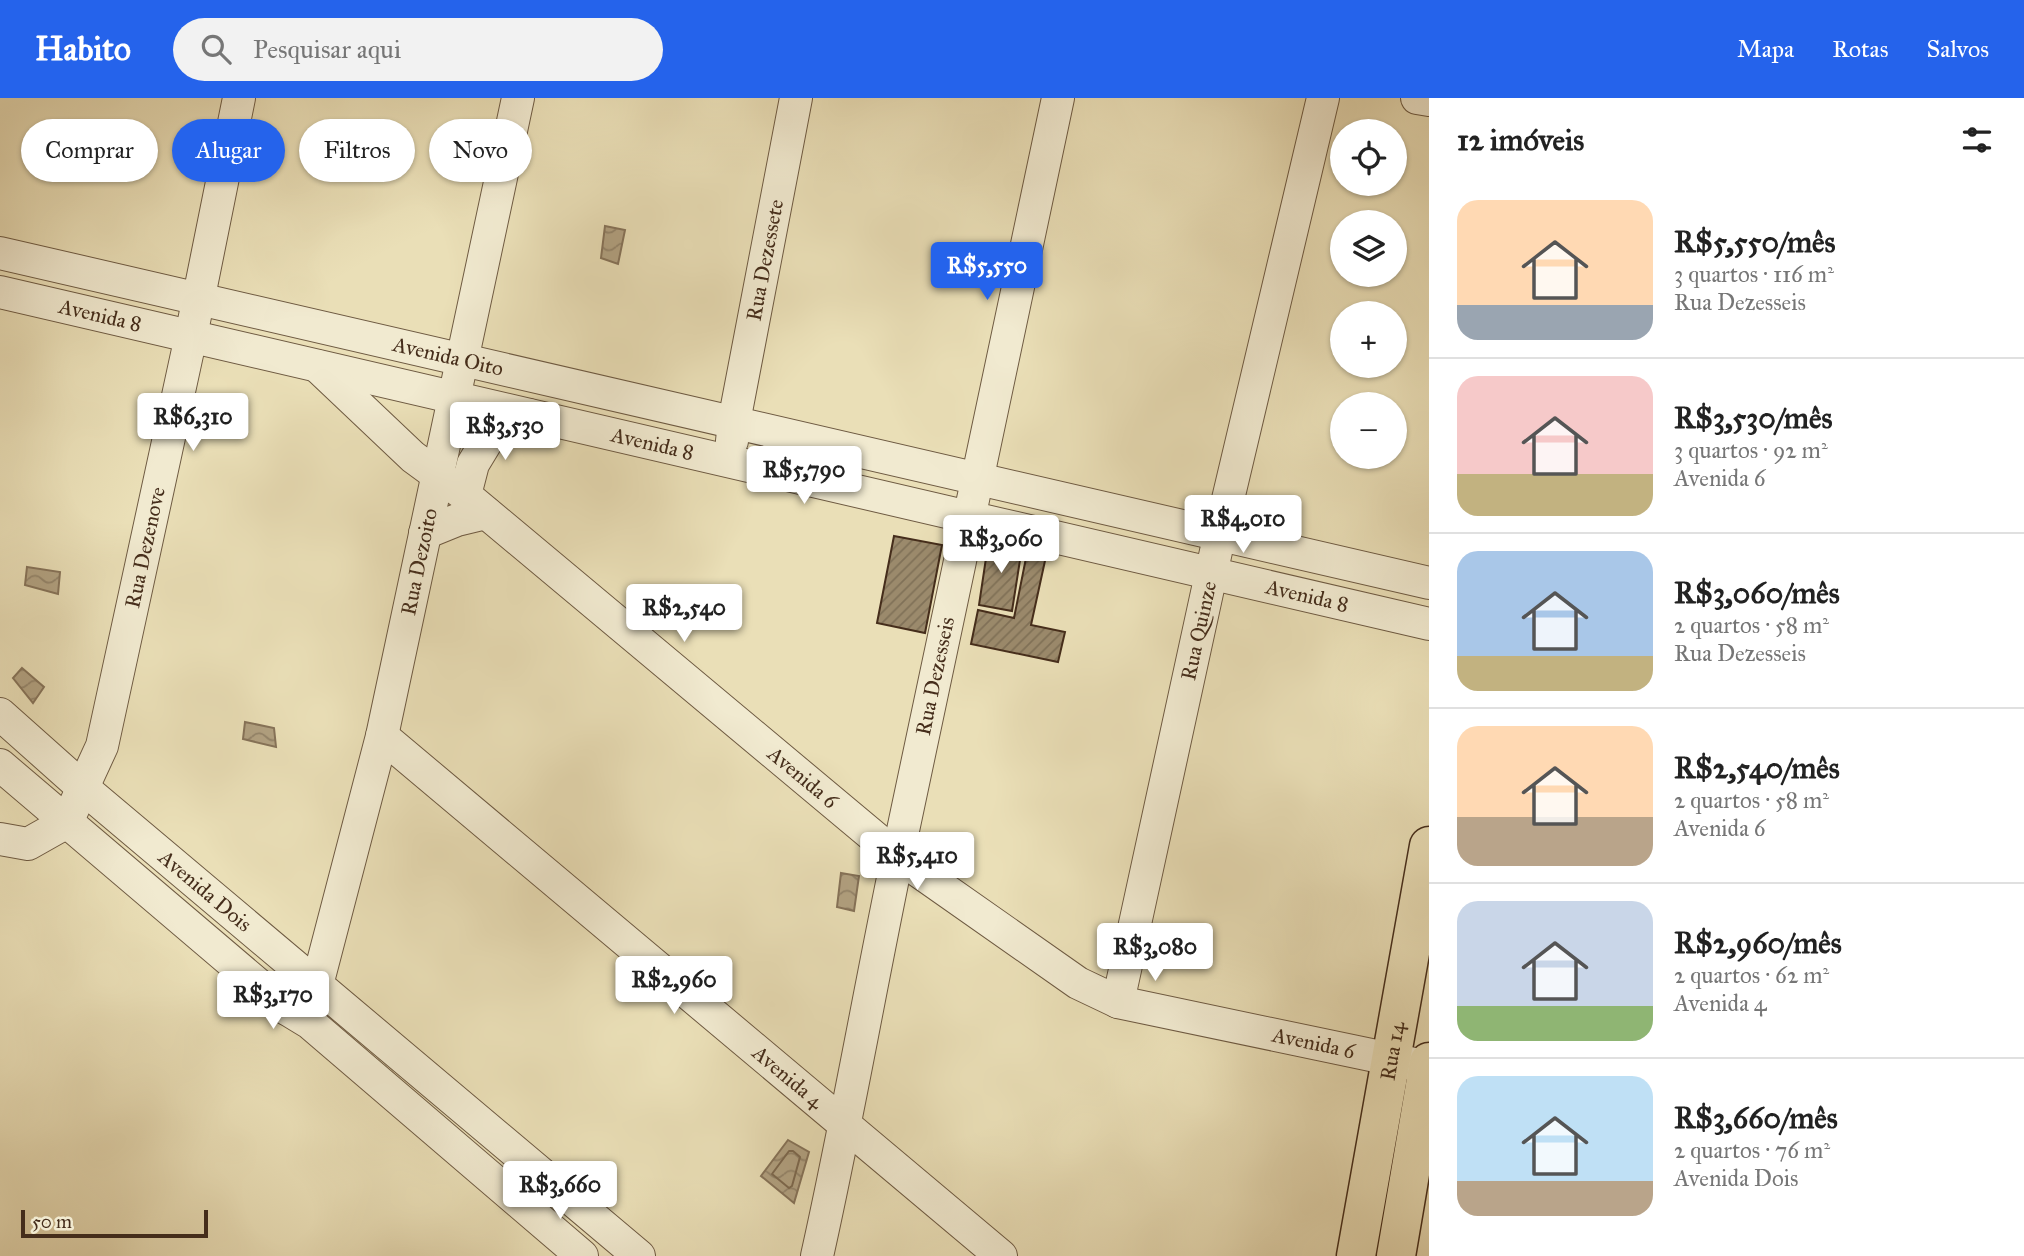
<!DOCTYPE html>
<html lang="pt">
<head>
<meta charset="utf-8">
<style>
	:root { --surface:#fff; --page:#f2f2f2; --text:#222; --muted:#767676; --line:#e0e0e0; --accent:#2563eb }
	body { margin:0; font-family:"IM FELL Great Primer",serif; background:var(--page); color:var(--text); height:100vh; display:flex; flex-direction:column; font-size:26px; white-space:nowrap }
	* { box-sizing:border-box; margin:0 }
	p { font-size:23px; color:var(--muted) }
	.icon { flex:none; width:38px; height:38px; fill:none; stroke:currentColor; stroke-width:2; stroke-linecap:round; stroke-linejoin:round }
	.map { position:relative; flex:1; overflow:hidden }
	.details { display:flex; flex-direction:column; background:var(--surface); width:595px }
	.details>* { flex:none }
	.guide { position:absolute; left:21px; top:21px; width:665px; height:63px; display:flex; gap:14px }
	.fabs { position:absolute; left:1330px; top:21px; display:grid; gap:14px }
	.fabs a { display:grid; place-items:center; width:77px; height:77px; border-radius:50%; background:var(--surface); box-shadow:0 2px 5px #0004; font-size:35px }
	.scale { position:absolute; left:21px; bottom:18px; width:187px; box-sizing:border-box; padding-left:7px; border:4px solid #452d1b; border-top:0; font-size:19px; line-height:24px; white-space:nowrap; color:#452d1b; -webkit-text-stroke:5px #f1ead0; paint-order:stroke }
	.price { position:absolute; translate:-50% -60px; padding:0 16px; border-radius:7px; background:#fff; color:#222; font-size:23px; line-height:46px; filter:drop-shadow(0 2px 4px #0008) }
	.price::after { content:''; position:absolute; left:50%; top:42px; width:21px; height:16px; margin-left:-10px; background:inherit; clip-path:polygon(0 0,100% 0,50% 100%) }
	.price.active { background:var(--accent); color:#fff }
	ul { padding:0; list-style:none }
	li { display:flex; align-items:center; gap:21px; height:175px; padding:0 28px }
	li+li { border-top:2px solid var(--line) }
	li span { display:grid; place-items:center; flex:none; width:196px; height:140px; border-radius:21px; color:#555 }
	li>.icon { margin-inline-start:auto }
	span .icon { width:84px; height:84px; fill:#fffc; stroke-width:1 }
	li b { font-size:30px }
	h2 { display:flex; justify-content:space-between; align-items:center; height:84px; padding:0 28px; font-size:30px }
	.tag { padding:0 24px; border-radius:32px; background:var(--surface); box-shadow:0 2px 5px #0004; font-size:24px; line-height:63px }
	.tag.active { background:var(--accent); color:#fff }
	header { display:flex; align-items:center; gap:42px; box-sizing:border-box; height:98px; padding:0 35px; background:var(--accent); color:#fff }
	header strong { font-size:33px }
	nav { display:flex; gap:38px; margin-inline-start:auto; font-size:24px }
	.search { width:490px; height:63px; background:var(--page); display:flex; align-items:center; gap:18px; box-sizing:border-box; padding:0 24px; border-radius:38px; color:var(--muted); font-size:26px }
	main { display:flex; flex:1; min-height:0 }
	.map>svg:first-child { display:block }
	.water { fill:url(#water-waves); stroke:#867359; stroke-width:2 }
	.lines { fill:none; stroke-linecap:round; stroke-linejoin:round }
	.shore { stroke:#7c684e; stroke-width:2 }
	.building { fill:url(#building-hatch); stroke:#452d1b; stroke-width:2 }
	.minor-casing { stroke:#6e5a42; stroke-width:34 }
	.major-casing { stroke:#452d1b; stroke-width:41 }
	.minor { stroke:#f1ead0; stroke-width:32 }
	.major { stroke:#eadfb7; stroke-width:38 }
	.labels { text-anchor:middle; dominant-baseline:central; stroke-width:5; stroke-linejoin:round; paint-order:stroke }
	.street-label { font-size:21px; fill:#452d1b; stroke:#f1ead0 }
</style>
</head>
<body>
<header>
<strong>Habito</strong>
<div class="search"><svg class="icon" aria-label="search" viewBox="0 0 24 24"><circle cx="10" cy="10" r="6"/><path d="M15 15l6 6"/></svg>Pesquisar aqui</div>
<nav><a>Mapa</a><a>Rotas</a><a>Salvos</a></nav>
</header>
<main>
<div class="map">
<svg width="1429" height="1158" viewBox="0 0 1429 1158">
	<defs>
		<pattern id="water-waves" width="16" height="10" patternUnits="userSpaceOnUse" patternTransform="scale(1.75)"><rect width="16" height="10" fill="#b2a282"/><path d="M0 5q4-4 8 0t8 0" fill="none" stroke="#93846a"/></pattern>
		<pattern id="building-hatch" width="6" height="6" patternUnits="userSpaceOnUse" patternTransform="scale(1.75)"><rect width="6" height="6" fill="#9b8a6c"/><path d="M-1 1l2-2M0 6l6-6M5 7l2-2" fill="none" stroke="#807158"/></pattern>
	</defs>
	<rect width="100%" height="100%" fill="#eadfb7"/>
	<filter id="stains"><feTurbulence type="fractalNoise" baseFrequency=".00286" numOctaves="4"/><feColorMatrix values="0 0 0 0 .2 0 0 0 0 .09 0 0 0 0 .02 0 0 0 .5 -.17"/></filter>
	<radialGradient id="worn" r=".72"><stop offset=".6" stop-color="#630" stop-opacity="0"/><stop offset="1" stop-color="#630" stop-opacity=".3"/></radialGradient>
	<g class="water">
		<polygon points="605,128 625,132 618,166 601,160"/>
		<polygon points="27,469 60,474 58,496 25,487"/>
		<polygon points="22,570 44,589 33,605 13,580"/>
		<polygon points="245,624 274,630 276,649 243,641"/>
		<polygon points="841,775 859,778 854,813 837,809"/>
		<polygon points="788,1042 809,1054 794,1105 761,1078"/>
	</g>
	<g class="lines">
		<polygon class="shore" points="789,1053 793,1053 800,1059 792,1088 789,1090 772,1076"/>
	</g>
	<g class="building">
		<polygon points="894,438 942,447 925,535 877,525"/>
		<polygon points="1013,439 1023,443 1012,513 979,507 986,460 995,446"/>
		<polygon points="1029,445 1048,449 1031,527 1065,534 1058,564 971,546 978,512 1014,520"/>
	</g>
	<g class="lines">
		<g class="minor-casing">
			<g id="minor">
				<polyline points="1417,0 1429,2"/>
				<path id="s1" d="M0,155L1429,485"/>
				<path id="s2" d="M0,194L1429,526"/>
				<path id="s3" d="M317,268L413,359L465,397L897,758L1078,885L1118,904L1414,966"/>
				<path id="s4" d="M732,343L734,324L796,0"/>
				<polyline points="465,397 473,366 493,333 529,317"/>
				<polyline points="425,435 457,422 486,415"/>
				<path id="s5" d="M0,616L82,689L639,1158"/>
				<path id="s6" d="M382,638L1001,1158"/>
				<polyline points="0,667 287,911 310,925 582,1158"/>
				<path id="s7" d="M0,741L28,746L67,724L102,648L191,238L239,0"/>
				<path id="s8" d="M1118,904L1220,435L1323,0"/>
				<path id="s9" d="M287,911L317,887L382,638L518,0"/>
				<path id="s10" d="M817,1158C847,1024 870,890 898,756C950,504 1004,252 1058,0"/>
			</g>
		</g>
		<g class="major-casing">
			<g id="major">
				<path id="s11" d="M1356,1158L1429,748"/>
				<polyline points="1396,1158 1429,964"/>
			</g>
		</g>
		<use href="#minor" class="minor"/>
		<use href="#major" class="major"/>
	</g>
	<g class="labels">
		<g class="street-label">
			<text stroke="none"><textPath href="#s4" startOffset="184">Rua Dezessete</textPath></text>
			<text stroke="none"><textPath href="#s2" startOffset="103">Avenida 8</textPath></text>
			<text stroke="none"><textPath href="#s1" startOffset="460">Avenida Oito</textPath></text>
			<text stroke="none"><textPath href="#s2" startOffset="670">Avenida 8</textPath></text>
			<text stroke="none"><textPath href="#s7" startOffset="360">Rua Dezenove</textPath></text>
			<text stroke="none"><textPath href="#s9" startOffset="474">Rua Dezoito</textPath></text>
			<text stroke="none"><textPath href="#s2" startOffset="1342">Avenida 8</textPath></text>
			<text stroke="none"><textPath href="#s8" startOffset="380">Rua Quinze</textPath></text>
			<text stroke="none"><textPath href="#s10" startOffset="592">Rua Dezesseis</textPath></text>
			<text stroke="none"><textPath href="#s3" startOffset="637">Avenida 6</textPath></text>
			<text stroke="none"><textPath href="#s5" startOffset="271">Avenida Dois</textPath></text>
			<text stroke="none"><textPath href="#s3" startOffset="1225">Avenida 6</textPath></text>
			<text stroke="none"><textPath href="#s11" startOffset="208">Rua 14</textPath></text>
			<text stroke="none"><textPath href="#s6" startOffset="530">Avenida 4</textPath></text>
		</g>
	</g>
	<rect width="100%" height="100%" filter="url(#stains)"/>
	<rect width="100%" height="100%" fill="url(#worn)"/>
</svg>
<div class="fabs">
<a><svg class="icon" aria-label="locate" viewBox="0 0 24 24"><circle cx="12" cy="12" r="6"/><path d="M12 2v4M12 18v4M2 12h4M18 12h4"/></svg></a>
<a><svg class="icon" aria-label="layers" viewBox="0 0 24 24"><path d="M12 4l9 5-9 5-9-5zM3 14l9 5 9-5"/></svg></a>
<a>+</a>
<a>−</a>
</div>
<div class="scale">50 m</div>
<b class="price active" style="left:987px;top:204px">R$5,550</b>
<b class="price" style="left:193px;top:355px">R$6,310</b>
<b class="price" style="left:505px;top:364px">R$3,530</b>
<b class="price" style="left:804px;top:408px">R$5,790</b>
<b class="price" style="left:1243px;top:457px">R$4,010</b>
<b class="price" style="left:1001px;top:477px">R$3,060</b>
<b class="price" style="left:684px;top:546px">R$2,540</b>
<b class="price" style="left:917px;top:794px">R$5,410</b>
<b class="price" style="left:1155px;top:885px">R$3,080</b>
<b class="price" style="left:674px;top:918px">R$2,960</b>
<b class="price" style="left:273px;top:933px">R$3,170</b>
<b class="price" style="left:560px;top:1123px">R$3,660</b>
<div class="guide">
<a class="tag">Comprar</a>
<a class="tag active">Alugar</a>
<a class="tag">Filtros</a>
<a class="tag">Novo</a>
</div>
</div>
<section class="details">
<h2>12 imóveis<svg class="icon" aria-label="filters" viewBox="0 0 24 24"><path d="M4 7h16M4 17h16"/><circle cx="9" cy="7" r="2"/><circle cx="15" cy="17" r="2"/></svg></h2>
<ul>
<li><span style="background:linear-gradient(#ffd9b3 75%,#9aa5b1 0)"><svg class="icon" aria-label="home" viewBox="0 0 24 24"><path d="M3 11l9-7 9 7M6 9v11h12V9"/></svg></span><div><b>R$5,550/mês</b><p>3 quartos · 116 m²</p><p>Rua Dezesseis</p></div></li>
<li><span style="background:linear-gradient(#f6c9c9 70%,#c2b280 0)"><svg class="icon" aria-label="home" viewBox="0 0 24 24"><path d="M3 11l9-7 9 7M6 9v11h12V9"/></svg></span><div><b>R$3,530/mês</b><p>3 quartos · 92 m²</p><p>Avenida 6</p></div></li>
<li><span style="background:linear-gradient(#a9c7e8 75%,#c2b280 0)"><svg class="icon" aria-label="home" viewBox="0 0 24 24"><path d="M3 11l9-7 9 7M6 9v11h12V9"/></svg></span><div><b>R$3,060/mês</b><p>2 quartos · 58 m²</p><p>Rua Dezesseis</p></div></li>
<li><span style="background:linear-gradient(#ffd9b3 65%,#b9a48a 0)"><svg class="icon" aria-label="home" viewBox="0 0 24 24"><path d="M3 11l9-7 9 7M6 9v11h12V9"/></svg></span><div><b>R$2,540/mês</b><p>2 quartos · 58 m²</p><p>Avenida 6</p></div></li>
<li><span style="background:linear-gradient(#c9d6e8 75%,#8fb573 0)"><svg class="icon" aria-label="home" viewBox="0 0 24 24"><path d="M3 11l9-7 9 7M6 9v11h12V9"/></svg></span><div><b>R$2,960/mês</b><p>2 quartos · 62 m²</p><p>Avenida 4</p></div></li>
<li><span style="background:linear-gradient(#bfe0f5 75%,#b9a48a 0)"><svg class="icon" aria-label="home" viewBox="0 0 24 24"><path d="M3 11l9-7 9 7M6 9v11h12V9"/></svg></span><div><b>R$3,660/mês</b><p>2 quartos · 76 m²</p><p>Avenida Dois</p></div></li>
</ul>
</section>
</main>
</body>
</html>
